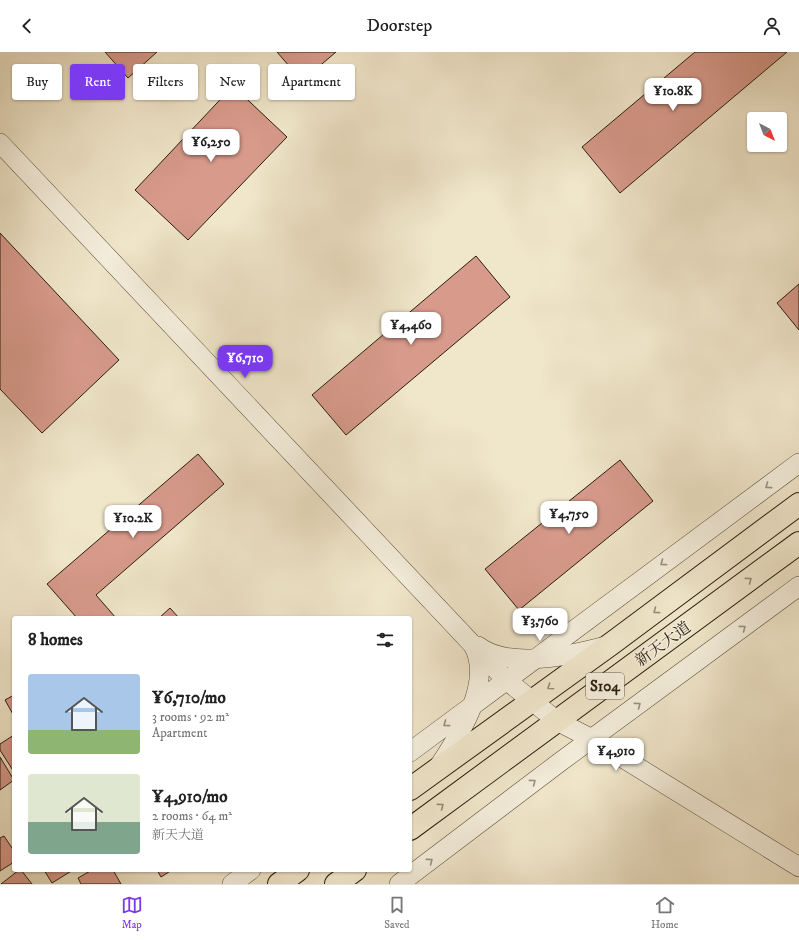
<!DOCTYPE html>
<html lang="en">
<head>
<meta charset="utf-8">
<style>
	:root { --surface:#fff; --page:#f6f6f6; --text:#222; --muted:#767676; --line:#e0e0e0; --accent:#7c3aed }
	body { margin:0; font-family:"IM FELL DW Pica","Noto Serif SC",serif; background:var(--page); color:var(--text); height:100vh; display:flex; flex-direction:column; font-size:15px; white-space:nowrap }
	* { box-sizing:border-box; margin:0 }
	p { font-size:13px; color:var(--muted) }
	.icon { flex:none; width:22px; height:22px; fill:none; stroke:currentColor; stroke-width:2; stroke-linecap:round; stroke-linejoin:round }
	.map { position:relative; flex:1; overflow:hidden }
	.side { position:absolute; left:12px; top:564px; width:400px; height:256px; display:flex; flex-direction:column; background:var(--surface); border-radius:4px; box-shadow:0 1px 3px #0004 }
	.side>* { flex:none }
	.guide { position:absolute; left:12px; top:12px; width:400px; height:36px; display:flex; gap:8px }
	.needle { width:26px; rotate:138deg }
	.tools { position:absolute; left:747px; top:60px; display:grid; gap:8px }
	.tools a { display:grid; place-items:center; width:40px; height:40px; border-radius:4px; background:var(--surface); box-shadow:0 1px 3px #0004; font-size:20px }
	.price { position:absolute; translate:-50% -34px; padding:0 9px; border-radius:8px; background:#fff; color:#222; font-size:13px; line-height:26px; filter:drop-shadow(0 1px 2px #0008) }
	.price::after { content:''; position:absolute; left:50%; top:24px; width:12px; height:9px; margin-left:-6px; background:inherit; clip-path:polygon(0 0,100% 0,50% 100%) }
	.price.current { background:var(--accent); color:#fff }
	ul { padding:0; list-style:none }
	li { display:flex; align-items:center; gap:12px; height:100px; padding:0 16px }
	li span { display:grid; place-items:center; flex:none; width:112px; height:80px; border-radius:4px; color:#555 }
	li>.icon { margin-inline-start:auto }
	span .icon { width:48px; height:48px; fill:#fffc; stroke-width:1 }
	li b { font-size:17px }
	h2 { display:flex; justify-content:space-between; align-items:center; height:48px; padding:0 16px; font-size:17px }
	.chip { padding:0 14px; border-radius:4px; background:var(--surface); box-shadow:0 1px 3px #0004; font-size:14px; line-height:36px }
	.chip.current { background:var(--accent); color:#fff }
	header { display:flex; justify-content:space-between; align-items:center; height:52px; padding:0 16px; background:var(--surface); font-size:18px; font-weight:600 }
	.tabs { display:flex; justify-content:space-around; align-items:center; height:56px; border-top:1px solid var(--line); background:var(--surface); font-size:11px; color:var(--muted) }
	.tabs a { display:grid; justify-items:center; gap:2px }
	.tabs .current { color:var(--accent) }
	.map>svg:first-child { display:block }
	.building { fill:#d79a8b; stroke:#291e0f }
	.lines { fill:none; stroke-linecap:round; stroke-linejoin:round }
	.minor-casing { stroke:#5b503e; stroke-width:20 }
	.primary-casing { stroke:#291e0f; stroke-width:24 }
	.minor { stroke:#f5efdd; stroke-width:19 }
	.primary { stroke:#f0e6ca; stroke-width:22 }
	.oneway { stroke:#999180 }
	.oneway2 { stroke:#968c76 }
	.labels { text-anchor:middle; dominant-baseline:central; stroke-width:3; stroke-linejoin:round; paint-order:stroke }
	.shield { fill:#f5efdd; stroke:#665d4d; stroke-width:1 }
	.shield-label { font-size:15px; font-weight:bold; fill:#291e0f }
	.street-label { font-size:16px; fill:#291e0f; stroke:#f5efdd }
</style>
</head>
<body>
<header><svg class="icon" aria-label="back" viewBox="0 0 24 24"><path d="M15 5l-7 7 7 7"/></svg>Doorstep<svg class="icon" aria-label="person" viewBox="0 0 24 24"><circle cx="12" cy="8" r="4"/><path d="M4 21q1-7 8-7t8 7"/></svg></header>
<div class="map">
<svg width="799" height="832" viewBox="0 0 799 832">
	<rect width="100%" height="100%" fill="#f0e6ca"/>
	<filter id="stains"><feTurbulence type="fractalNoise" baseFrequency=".005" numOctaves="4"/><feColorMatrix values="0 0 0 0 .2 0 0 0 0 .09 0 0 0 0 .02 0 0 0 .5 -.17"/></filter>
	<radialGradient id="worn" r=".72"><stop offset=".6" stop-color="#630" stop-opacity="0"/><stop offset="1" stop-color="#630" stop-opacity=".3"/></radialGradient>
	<g class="building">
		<polygon points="105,0 157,0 128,26"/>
		<polygon points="277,0 336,0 302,29"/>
		<polygon points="695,0 787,0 620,141 582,95"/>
		<polygon points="233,34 287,85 188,188 135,138"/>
		<polygon points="0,181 119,308 42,381 0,337"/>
		<polygon points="476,204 510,245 346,383 312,343"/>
		<polygon points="799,232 799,278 777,251"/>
		<polygon points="198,402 224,432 96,543 116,566 77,566 47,532"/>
		<polygon points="620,408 653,449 519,558 485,517"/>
		<polygon points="170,556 179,566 159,566"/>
		<polygon points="14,643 14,664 5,648"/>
		<polygon points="14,683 14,720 0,698 0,692"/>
		<polygon points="0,705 14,728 0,738"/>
		<polygon points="4,784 14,799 14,810 0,819 0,786"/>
		<polygon points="19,818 21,818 32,832 1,832"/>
		<polygon points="44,818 73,818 52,831"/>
		<polygon points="92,818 113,818 121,832 81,832 78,826"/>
		<polygon points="157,818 172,818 161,825"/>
	</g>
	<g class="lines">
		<g class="minor-casing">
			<g id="minor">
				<polyline points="0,91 505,627 557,669 592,687 799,815"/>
				<path d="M478,594C509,618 572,603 606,594"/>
				<polyline points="410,700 799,411"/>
				<path d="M439,714C459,684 494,630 473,593"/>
				<polyline points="232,832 251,818"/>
				<polyline points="399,832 560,710 799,534"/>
			</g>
		</g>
		<g class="primary-casing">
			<g id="primary">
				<polyline points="410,737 611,592 799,452"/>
				<polyline points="410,777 799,491"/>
				<polyline points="279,832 298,818"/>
				<polyline points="336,832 355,818"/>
			</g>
		</g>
		<use href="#minor" class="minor"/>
		<use href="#primary" class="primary"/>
	</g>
	<defs><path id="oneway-chevron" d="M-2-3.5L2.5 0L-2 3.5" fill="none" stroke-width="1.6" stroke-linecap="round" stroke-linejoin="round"/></defs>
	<g class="oneway">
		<use href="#oneway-chevron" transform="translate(768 434) rotate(144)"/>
		<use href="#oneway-chevron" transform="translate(663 511) rotate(144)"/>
		<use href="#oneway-chevron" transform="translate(743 576) rotate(-37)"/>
		<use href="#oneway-chevron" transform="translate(638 653) rotate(-37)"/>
		<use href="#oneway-chevron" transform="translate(446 672) rotate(143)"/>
		<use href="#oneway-chevron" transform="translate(533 730) rotate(-37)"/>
		<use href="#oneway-chevron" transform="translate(430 809) rotate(-37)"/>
	</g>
	<g class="oneway2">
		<use href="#oneway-chevron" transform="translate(749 528) rotate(-37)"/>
		<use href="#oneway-chevron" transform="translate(656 559) rotate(143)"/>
		<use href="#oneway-chevron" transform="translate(550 635) rotate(145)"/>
		<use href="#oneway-chevron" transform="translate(441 754) rotate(-37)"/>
	</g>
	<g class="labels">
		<rect class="shield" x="586" y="621" width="38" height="26" rx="3"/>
		<g class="shield-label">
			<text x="605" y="634">S104</text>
		</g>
		<g class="street-label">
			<text transform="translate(663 592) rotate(-36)">新天大道</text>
		</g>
	</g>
	<rect width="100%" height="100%" filter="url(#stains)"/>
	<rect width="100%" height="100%" fill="url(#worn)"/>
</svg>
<div class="tools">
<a><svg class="needle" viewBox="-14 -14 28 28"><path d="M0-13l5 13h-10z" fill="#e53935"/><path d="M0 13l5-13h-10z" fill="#767676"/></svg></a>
</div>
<b class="price" style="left:673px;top:60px">¥10.8K</b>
<b class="price" style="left:211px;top:111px">¥6,250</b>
<b class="price" style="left:411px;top:294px">¥4,460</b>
<b class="price current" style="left:245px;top:327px">¥6,710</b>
<b class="price" style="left:569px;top:483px">¥4,750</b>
<b class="price" style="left:133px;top:487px">¥10.2K</b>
<b class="price" style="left:540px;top:590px">¥3,760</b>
<b class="price" style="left:616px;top:720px">¥4,910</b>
<div class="guide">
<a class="chip">Buy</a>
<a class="chip current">Rent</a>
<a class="chip">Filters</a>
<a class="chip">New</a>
<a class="chip">Apartment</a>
</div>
<section class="side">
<h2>8 homes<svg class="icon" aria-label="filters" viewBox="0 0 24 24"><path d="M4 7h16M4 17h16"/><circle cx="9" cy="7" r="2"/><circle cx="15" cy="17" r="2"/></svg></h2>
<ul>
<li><span style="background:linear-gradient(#a9c7e8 70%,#8fb573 0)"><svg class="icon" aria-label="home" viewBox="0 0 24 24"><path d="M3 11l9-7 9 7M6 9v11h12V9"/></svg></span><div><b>¥6,710/mo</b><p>3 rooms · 92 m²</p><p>Apartment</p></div></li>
<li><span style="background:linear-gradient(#dfe7d0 60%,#7fa58c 0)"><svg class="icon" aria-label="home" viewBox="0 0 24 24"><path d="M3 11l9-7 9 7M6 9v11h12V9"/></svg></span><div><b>¥4,910/mo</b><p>2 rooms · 64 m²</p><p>新天大道</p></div></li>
</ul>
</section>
</div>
<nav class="tabs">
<a class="current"><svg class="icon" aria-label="map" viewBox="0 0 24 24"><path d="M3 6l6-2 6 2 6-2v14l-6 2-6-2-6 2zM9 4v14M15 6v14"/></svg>Map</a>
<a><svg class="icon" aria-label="saved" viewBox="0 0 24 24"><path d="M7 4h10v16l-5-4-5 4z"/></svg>Saved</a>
<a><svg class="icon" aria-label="home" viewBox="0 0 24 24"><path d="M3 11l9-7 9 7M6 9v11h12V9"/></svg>Home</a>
</nav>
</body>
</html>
